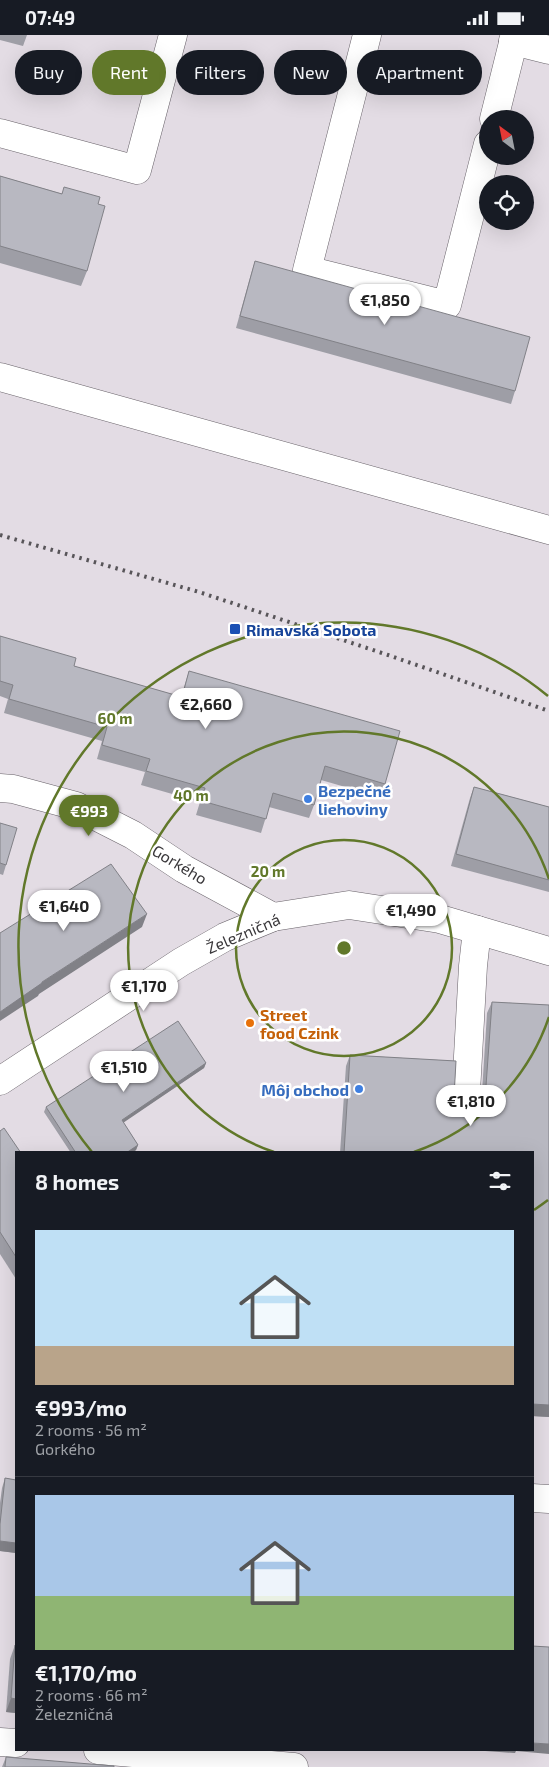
<!DOCTYPE html>
<html lang="en">
<head>
<meta charset="utf-8">
<style>
	:root { --surface:#171b24; --page:#242831; --text:#f1f3f6; --muted:#9ea1a6; --line:#363941; --accent:#61782a }
	body { margin:0; font-family:"Exo 2",sans-serif; background:var(--page); color:var(--text); height:100vh; display:flex; flex-direction:column; font-size:19px; white-space:nowrap }
	* { box-sizing:border-box; margin:0 }
	p { font-size:16px; color:var(--muted) }
	.icon { flex:none; width:28px; height:28px; fill:none; stroke:currentColor; stroke-width:2; stroke-linecap:round; stroke-linejoin:round }
	.map { position:relative; flex:1; overflow:hidden }
	.details { position:absolute; left:15px; top:1116px; width:519px; height:600px; display:flex; flex-direction:column; background:var(--surface); border-radius:0px; box-shadow:0 5px 20px #0002 }
	.details>* { flex:none }
	.top-card { position:absolute; left:15px; top:15px; width:520px; height:45px; display:flex; gap:10px }
	.needle { width:32px; rotate:328deg }
	.tools { position:absolute; left:479px; top:75px; display:grid; gap:10px }
	.tools a { display:grid; place-items:center; width:55px; height:55px; border-radius:50%; background:var(--surface); box-shadow:0 5px 20px #0002; font-size:25px }
	.price { position:absolute; translate:-50% -42px; padding:0 11px; border-radius:18px; background:#fff; color:#222; font-size:16px; line-height:32px; filter:drop-shadow(0 1px 2px #0008) }
	.price::after { content:''; position:absolute; left:50%; top:30px; width:15px; height:11px; margin-left:-8px; background:inherit; clip-path:polygon(0 0,100% 0,50% 100%) }
	.price.on { background:var(--accent); color:#fff }
	ul { padding:0; list-style:none }
	li { display:grid; align-content:center; gap:10px; height:265px; padding:0 20px }
	li+li { border-top:1px solid var(--line) }
	li span { display:grid; place-items:center; height:155px; border-radius:0px; color:#555 }
	li>.icon { margin-inline-start:auto }
	span .icon { width:90px; height:90px; fill:#fffc; stroke-width:1 }
	li b { font-size:21px }
	h2 { display:flex; justify-content:space-between; align-items:center; height:60px; padding:0 20px; font-size:21px }
	.tag { padding:0 18px; border-radius:22px; background:var(--surface); box-shadow:0 5px 20px #0002; font-size:18px; line-height:45px }
	.tag.on { background:var(--accent); color:#fff }
	.status { display:flex; justify-content:space-between; align-items:center; height:35px; padding:0 25px; background:var(--surface); direction:ltr }
	.status svg { height:14px; fill:currentColor }
	.map>svg:first-child { display:block }
	.lines { fill:none; stroke-linecap:round; stroke-linejoin:round }
	.minor-casing { stroke:#686269; stroke-width:29 }
	.minor { stroke:#fff; stroke-width:28 }
	.rail { stroke:#585559; stroke-width:4; stroke-dasharray:2.5 5; stroke-linecap:butt }
	.wall { fill:#9e9ea6 }
	.shaded-wall { fill:#818187 }
	.building { fill:#b8b8c1; stroke:#818187 }
	.ring { fill:none; stroke:#61782a; stroke-width:2.5 }
	.transit-dot { fill:#1a4fb4; stroke:#fff; stroke-width:2 }
	.shop-dot { fill:#3f7fe0; stroke:#fff; stroke-width:2 }
	.food-dot { fill:#e8710a; stroke:#fff; stroke-width:2 }
	.labels { text-anchor:middle; dominant-baseline:central; stroke-width:5; stroke-linejoin:round; paint-order:stroke }
	.transit-label { font-size:16px; font-weight:bold; fill:#164399; stroke:#fff; text-anchor:start }
	.shop-label { font-size:16px; font-weight:bold; fill:#366cbe; stroke:#fff; text-anchor:start }
	.street-label { font-size:16px; fill:#3a383b; stroke:#fff }
	.food-label { font-size:16px; font-weight:bold; fill:#c56008; stroke:#fff; text-anchor:start }
	.centre { fill:#61782a; stroke:#fff; stroke-width:2.5 }
	.ring-label { font-size:15px; text-anchor:middle; font-weight:bold; fill:#61782a; stroke:#fff; stroke-width:5; stroke-linejoin:round; paint-order:stroke }
</style>
</head>
<body>
<div class="status"><b>07:49</b><svg viewBox="0 0 49 12"><path d="M0 12V9h3v3zM5 12V6h3v6zM10 12V3h3v9zM15 12V0h3v12zM26 1h20v11H26zM47 4h2v5h-2z"/></svg></div>
<div class="map">
<svg width="549" height="1732" viewBox="0 0 549 1732">
	<rect width="100%" height="100%" fill="#e3dce4"/>
	<g class="lines">
		<g class="minor-casing">
			<g id="minor">
				<polyline points="367,0 307,235 447,270 488,109"/>
				<polyline points="513,6 549,15"/>
				<polyline points="494,84 515,0"/>
				<polyline points="0,98 137,135 173,0"/>
				<polyline points="0,342 549,495"/>
				<polyline points="0,753 13,754 76,771 133,800 184,834 273,882"/>
				<polyline points="0,1046 181,927 225,902 273,882 349,870 440,884 549,916"/>
				<polyline points="465,1075 473,931 477,895"/>
				<polyline points="532,1463 549,1464"/>
				<polyline points="0,1707 16,1708"/>
				<polyline points="98,1715 294,1732"/>
			</g>
		</g>
		<use href="#minor" class="minor"/>
		<polyline class="rail" points="0,500 199,557 388,620 549,676"/>
	</g>
	<g class="wall">
		<polygon points="0,0 27,0 23,11 0,5"/>
		<polygon points="0,141 98,169 87,236 81,251 0,228"/>
		<polygon points="255,226 515,356 511,369 236,293 251,239"/>
		<polygon points="0,601 74,631 181,662 189,636 385,749 380,762 321,745 314,770 309,783 269,772 261,798 196,780 200,767 141,750 145,737 97,724 102,706 4,678 8,664 0,661"/>
		<polygon points="474,752 549,772 549,857 451,831 470,763"/>
		<polygon points="0,788 6,830 3,840 0,839"/>
		<polygon points="492,967 549,970 549,1382 532,1381 532,1118 340,1118 346,1031 350,1020 456,1026 454,1062 455,1070 460,1076 469,1079 476,1077 481,1073 487,978"/>
		<polygon points="206,1028 204,1033 123,1087 138,1110 136,1115 132,1118 71,1118 44,1077 46,1072"/>
		<polygon points="0,1096 16,1118 16,1244 0,1219"/>
		<polygon points="5,1443 16,1445 16,1518 0,1516 0,1468 2,1453"/>
		<polygon points="15,1610 16,1678 6,1677 10,1624"/>
		<polygon points="6,1722 5,1732 2,1732"/>
	</g>
	<g class="shaded-wall">
		<polygon points="147,879 142,892 39,959 38,961 0,986 0,977 42,947"/>
		<polygon points="206,1028 204,1033 120,1090 122,1085"/>
		<polygon points="138,1110 136,1115 132,1118 126,1118"/>
		<polygon points="532,1369 549,1370 549,1382 532,1381"/>
		<polygon points="0,1506 16,1508 16,1518 0,1516"/>
		<polygon points="11,1663 16,1664 16,1678 6,1677"/>
		<polygon points="532,1708 549,1709 549,1719 516,1716 515,1718 471,1715 532,1715"/>
	</g>
	<g class="building">
		<polygon points="0,141 62,159 64,152 100,162 98,169 105,171 87,236 0,211"/>
		<polygon points="255,226 530,302 515,356 240,281"/>
		<polygon points="0,601 76,623 74,631 182,662 189,636 400,696 385,749 325,731 314,770 273,758 266,784 202,766 205,753 146,736 150,724 102,710 107,692 9,664 13,650 0,646"/>
		<polygon points="474,752 549,772 549,845 456,819"/>
		<polygon points="0,788 17,793 6,830 0,828"/>
		<polygon points="111,829 147,879 42,947 42,948 0,977 0,898"/>
		<polygon points="492,967 549,970 549,1370 532,1369 532,1118 344,1118 350,1020 456,1026 454,1062 455,1070 460,1076 469,1079 476,1077 482,1072 485,1065"/>
		<polygon points="178,986 206,1028 122,1085 138,1110 126,1118 76,1118 46,1072"/>
		<polygon points="4,1093 21,1118 16,1118 16,1222 0,1197 0,1096"/>
		<polygon points="5,1443 16,1445 16,1508 0,1506 0,1489"/>
		<polygon points="15,1610 16,1610 16,1664 11,1663"/>
		<polygon points="532,1611 549,1612 549,1709 532,1708"/>
		<polygon points="6,1722 114,1731 114,1732 5,1732"/>
	</g>
	<g class="ring">
		<circle cx="344" cy="913" r="108"/>
		<path d="M549 982A216 216 0 0 1 414 1117M274 1117A216 216 0 1 1 549 844"/>
		<path d="M548 1165A324 324 0 0 1 534 1175M92 1117A324 324 0 0 1 548 661"/>
	</g>
	<rect class="transit-dot" x="229" y="588" width="12" height="12" rx="2.5"/>
	<g class="shop-dot">
		<circle cx="308" cy="764" r="5"/>
		<circle cx="359" cy="1054" r="5"/>
	</g>
	<circle class="food-dot" cx="250" cy="988" r="5"/>
	<g class="labels">
		<g class="transit-label">
			<text x="246" y="594">Rimavská Sobota</text>
		</g>
		<g class="shop-label">
			<text x="318" y="755">Bezpečné<tspan x="318" dy="18">liehoviny</tspan></text>
			<text x="349" y="1054" text-anchor="end">Môj obchod</text>
		</g>
		<g class="street-label">
			<text transform="translate(180 829) rotate(31)">Gorkého</text>
			<text transform="translate(243 898) rotate(-23)">Železničná</text>
		</g>
		<g class="food-label">
			<text x="260" y="979">Street<tspan x="260" dy="18">food Czink</tspan></text>
		</g>
	</g>
	<circle cx="344" cy="913" r="8" class="centre"/>
	<g class="ring-label">
		<text x="115" y="689">60 m</text>
		<text x="191" y="766">40 m</text>
		<text x="268" y="842">20 m</text>
	</g>
</svg>
<div class="tools">
<a><svg class="needle" viewBox="-14 -14 28 28"><path d="M0-13l5 13h-10z" fill="#e53935"/><path d="M0 13l5-13h-10z" fill="#9ea1a6"/></svg></a>
<a><svg class="icon" aria-label="locate" viewBox="0 0 24 24"><circle cx="12" cy="12" r="6"/><path d="M12 2v4M12 18v4M2 12h4M18 12h4"/></svg></a>
</div>
<b class="price" style="left:385px;top:291px">€1,850</b>
<b class="price" style="left:206px;top:695px">€2,660</b>
<b class="price on" style="left:89px;top:802px">€993</b>
<b class="price" style="left:64px;top:897px">€1,640</b>
<b class="price" style="left:411px;top:901px">€1,490</b>
<b class="price" style="left:144px;top:977px">€1,170</b>
<b class="price" style="left:124px;top:1058px">€1,510</b>
<b class="price" style="left:471px;top:1092px">€1,810</b>
<div class="top-card">
<a class="tag">Buy</a>
<a class="tag on">Rent</a>
<a class="tag">Filters</a>
<a class="tag">New</a>
<a class="tag">Apartment</a>
</div>
<section class="details">
<h2>8 homes<svg class="icon" aria-label="filters" viewBox="0 0 24 24"><path d="M4 7h16M4 17h16"/><circle cx="9" cy="7" r="2"/><circle cx="15" cy="17" r="2"/></svg></h2>
<ul>
<li><span style="background:linear-gradient(#bfe0f5 75%,#b9a48a 0)"><svg class="icon" aria-label="home" viewBox="0 0 24 24"><path d="M3 11l9-7 9 7M6 9v11h12V9"/></svg></span><div><b>€993/mo</b><p>2 rooms · 56 m²</p><p>Gorkého</p></div></li>
<li><span style="background:linear-gradient(#a9c7e8 65%,#8fb573 0)"><svg class="icon" aria-label="home" viewBox="0 0 24 24"><path d="M3 11l9-7 9 7M6 9v11h12V9"/></svg></span><div><b>€1,170/mo</b><p>2 rooms · 66 m²</p><p>Železničná</p></div></li>
</ul>
</section>
</div>
</body>
</html>
